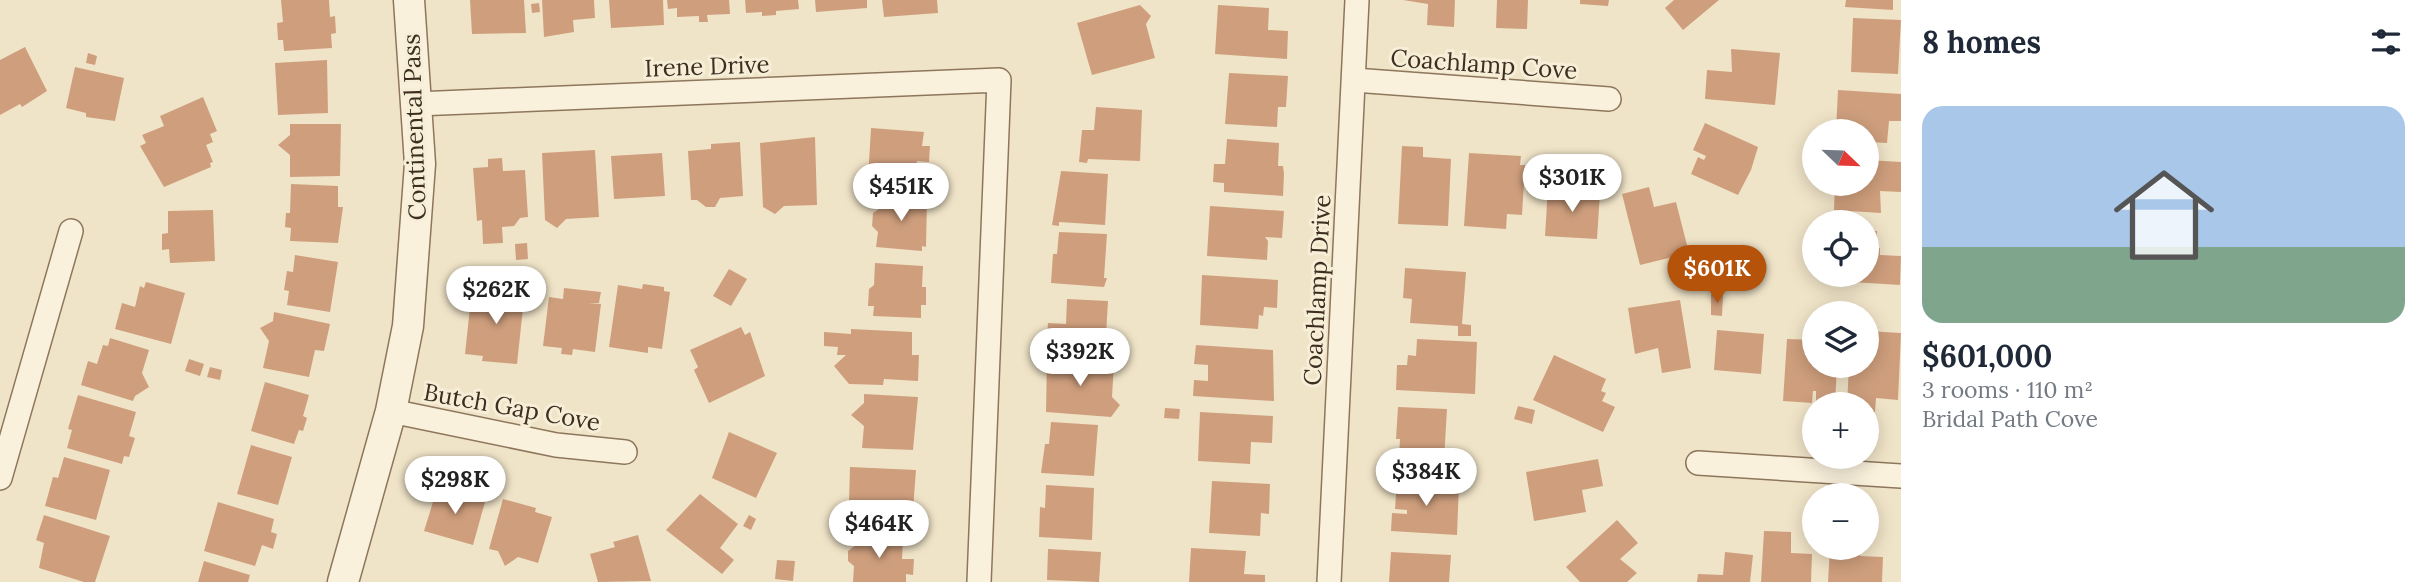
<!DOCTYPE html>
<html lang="en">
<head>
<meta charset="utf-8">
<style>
	:root { --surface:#fff; --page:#f6f6f7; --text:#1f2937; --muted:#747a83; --accent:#b45309 }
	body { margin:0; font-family:Lora,serif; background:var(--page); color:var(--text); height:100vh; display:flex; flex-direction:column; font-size:26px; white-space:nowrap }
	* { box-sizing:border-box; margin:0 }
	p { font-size:23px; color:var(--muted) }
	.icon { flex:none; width:38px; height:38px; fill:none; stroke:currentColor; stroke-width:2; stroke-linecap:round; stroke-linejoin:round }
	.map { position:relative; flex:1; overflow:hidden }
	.panel { display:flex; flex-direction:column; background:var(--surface); width:525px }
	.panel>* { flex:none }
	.needle { width:46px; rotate:113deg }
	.fabs { position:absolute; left:1802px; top:119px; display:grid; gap:14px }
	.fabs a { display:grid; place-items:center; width:77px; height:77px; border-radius:50%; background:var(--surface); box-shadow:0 4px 18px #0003; font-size:35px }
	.price { position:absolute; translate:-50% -60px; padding:0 16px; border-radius:24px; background:#fff; color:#222; font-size:23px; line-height:46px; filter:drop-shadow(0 2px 4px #0008) }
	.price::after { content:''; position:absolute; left:50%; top:42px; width:21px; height:16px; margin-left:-10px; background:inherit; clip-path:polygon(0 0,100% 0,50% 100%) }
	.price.selected { background:var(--accent); color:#fff }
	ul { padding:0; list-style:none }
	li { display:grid; align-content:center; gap:14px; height:371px; padding:0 21px }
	li span { display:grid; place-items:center; height:217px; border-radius:21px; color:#555 }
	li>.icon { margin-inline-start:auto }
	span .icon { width:126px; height:126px; fill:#fffc; stroke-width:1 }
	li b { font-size:30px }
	h2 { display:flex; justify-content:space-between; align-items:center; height:84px; padding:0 21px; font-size:30px }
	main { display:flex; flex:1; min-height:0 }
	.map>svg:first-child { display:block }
	.building { fill:#cf9f7d }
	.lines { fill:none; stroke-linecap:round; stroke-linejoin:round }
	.minor-casing { stroke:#8d765c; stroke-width:26 }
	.tertiary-casing { stroke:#8d765c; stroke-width:33 }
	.minor { stroke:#faf1dc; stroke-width:23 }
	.tertiary { stroke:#faf1dc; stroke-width:30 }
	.labels { text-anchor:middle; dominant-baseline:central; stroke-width:6; stroke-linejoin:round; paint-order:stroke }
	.street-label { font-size:24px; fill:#3d2e20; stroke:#f7eed8 }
</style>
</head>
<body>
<main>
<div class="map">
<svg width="1901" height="582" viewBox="0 0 1901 582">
	<rect width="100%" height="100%" fill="#f0e4c8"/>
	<g class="building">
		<polygon points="281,0 329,0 330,17 335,16 336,33 331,34 332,48 284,51 283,40 278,40 277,23 283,22"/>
		<polygon points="470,0 524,0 526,33 472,34"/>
		<polygon points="542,0 594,0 595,18 573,20 574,32 544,37"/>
		<polygon points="609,0 663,0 664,25 611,28"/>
		<polygon points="667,0 729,0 730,14 707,15 708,22 699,22 699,16 677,17 677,8 668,9"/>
		<polygon points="745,0 798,0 799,9 776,11 776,15 762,16 762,12 746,13"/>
		<polygon points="815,0 867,0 867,8 816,12"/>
		<polygon points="882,0 937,0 938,13 884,17"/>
		<polygon points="1403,0 1455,0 1454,27 1427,25 1428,4"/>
		<polygon points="1497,0 1528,0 1527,29 1496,28"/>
		<polygon points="1580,0 1609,0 1608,6 1580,4"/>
		<polygon points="1674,0 1719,0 1683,30 1665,8"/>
		<polygon points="1846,0 1893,0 1893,10 1845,7"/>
		<polygon points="539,3 540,12 532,13 531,4"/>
		<polygon points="1140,5 1151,16 1146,24 1155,58 1092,75 1077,23"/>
		<polygon points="1218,5 1269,8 1268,30 1288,31 1287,59 1215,54"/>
		<polygon points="1853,18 1901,20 1898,74 1851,72"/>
		<polygon points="25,47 47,91 22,107 20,104 0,115 0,60"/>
		<polygon points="1731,49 1780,53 1775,105 1705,99 1707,70 1732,72"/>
		<polygon points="88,53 97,56 95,65 86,63"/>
		<polygon points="327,60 328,113 278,115 275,63"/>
		<polygon points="75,67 124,78 115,121 86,117 86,113 66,108"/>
		<polygon points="1229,73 1288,76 1286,107 1278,107 1277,127 1225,124"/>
		<polygon points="1838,90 1901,94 1901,121 1889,121 1887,143 1867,142 1867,131 1836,131"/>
		<polygon points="203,97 217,131 210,134 213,142 206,145 213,162 210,163 211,167 164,187 140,146 146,143 142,135 164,126 160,116"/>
		<polygon points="1096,107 1142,110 1140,161 1088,159 1087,163 1079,162 1082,130 1094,130"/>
		<polygon points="1705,123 1758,147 1751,170 1738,195 1691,174 1698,157 1704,160 1706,156 1693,150"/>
		<polygon points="290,124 341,124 340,176 290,177 290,155 278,145 290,135"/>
		<polygon points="871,128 924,132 922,146 930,146 929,162 917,161 915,182 868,179"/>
		<polygon points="815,137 817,205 784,206 775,214 763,207 760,143"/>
		<polygon points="1227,139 1279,143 1278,166 1283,166 1284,174 1283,196 1224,192 1224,183 1213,182 1214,164 1225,164"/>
		<polygon points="740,142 743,196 720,198 715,207 706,207 697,200 691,200 688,151 711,149 711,144"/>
		<polygon points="1402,146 1423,147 1423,157 1451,159 1448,226 1398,224"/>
		<polygon points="595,150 599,217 566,219 557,228 545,220 542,153"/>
		<polygon points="662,153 665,196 614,199 611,156"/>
		<polygon points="1469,153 1521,156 1520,165 1525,165 1522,215 1507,214 1506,229 1464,226"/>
		<polygon points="502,158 503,171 525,170 528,217 520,218 514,226 502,227 503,243 483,244 482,220 477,221 473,168 488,167 488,159"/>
		<polygon points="1867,160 1901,162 1901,192 1880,191 1881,213 1834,210 1835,184 1867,184"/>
		<polygon points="1061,171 1108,174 1105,225 1059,222 1059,226 1052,225"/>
		<polygon points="291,184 338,186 338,207 343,207 338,243 290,241 291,228 285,227 286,213 290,213"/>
		<polygon points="1548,187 1600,193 1597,239 1545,236"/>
		<polygon points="1649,187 1654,207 1676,202 1689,253 1640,265 1622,194"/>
		<polygon points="879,195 927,199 926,247 922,246 922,251 876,247 878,232 872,226 873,213 879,209"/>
		<polygon points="1210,206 1284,211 1282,238 1265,237 1268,241 1267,260 1207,256"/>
		<polygon points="213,210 215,261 170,263 169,249 162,250 162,234 168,233 168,211"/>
		<polygon points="1867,231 1877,231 1876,248 1880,248 1880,255 1901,256 1900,285 1836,281 1837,275 1867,275"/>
		<polygon points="1059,232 1107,234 1104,278 1107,278 1104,287 1051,283 1053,254 1057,254"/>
		<polygon points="527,243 528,259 516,260 515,244"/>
		<polygon points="295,255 338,262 330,312 287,305 289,291 284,290 287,271 293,272"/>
		<polygon points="875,263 923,266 922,287 926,287 926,305 921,305 921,318 873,316 874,306 868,306 869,289 874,285"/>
		<polygon points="1405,268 1466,272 1462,324 1471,325 1471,336 1458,336 1458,326 1410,323 1412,299 1403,298"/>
		<polygon points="729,269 747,279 731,306 713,296"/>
		<polygon points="1202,275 1278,280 1277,308 1264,307 1263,316 1259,315 1258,329 1200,325"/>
		<polygon points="146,282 185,293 171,344 115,329 122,303 135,307 140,286 144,288"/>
		<polygon points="643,284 664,287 664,291 670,292 662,349 648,347 648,353 609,347 618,285 642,289"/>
		<polygon points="490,286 520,291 518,298 524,299 517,364 482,361 483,356 465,354 471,298 479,298 479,293 489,294"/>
		<polygon points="564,288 601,292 599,303 588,303 601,304 595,352 573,349 572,355 561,354 562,348 543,346 549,297 563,299"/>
		<polygon points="1711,294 1723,295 1722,316 1711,315"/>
		<polygon points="1067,299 1108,301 1105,353 1046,349 1048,323 1066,324"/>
		<polygon points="1680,300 1691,368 1662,373 1658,348 1635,354 1628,308"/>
		<polygon points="274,312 330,324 324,351 315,350 309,377 263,368 269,341 260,328 273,321"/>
		<polygon points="741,327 745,335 750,332 765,376 709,403 694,370 698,367 690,350"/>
		<polygon points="851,329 912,332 912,355 919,355 918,381 884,379 883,385 849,384 834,366 846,355 837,355 838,347 824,346 824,332 851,334"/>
		<polygon points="1717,330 1764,334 1761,374 1714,370"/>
		<polygon points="1867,331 1901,333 1898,400 1876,398 1875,412 1867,412 1867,404 1847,404 1849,366 1867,366"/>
		<polygon points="110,338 149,350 142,373 149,387 135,396 133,401 81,385 88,361 97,364 103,345 108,346"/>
		<polygon points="1417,339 1477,342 1475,394 1396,390 1397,365 1407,365 1408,355 1416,356"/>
		<polygon points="1787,339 1815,340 1815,366 1837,366 1835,404 1816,404 1816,391 1813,391 1812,403 1783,401"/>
		<polygon points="1196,345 1273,350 1274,401 1193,396 1194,380 1208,381 1208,365 1194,364"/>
		<polygon points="1554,355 1606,379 1601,391 1606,393 1602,401 1615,407 1603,432 1533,400"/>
		<polygon points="1047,358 1114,363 1112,397 1120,405 1111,417 1046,412"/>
		<polygon points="189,359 204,364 200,376 185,371"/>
		<polygon points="210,367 222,370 220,380 207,377"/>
		<polygon points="265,382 309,395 303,416 307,418 303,431 299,430 294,444 251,431"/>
		<polygon points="864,394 918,397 913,450 862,448 864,426 851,415 864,403"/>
		<polygon points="78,395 136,412 129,436 135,438 129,457 124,456 122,464 67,448 72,430 68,429"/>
		<polygon points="1518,406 1535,410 1532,424 1514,419"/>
		<polygon points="1398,407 1447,409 1444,460 1399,457 1400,439 1396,439"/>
		<polygon points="1165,408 1180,409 1179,419 1164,418"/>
		<polygon points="1200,412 1273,416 1272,443 1251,442 1250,464 1198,461"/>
		<polygon points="1051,422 1098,425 1094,476 1041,473 1045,444 1049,444"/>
		<polygon points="729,432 777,453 756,498 712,478"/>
		<polygon points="251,445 292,457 278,505 237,494"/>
		<polygon points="64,457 110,470 96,520 45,506 53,477 58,478"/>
		<polygon points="1598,459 1603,486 1582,490 1586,512 1534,521 1526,472"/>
		<polygon points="1415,461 1424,461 1424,471 1414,470"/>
		<polygon points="850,467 916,470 912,523 848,521 840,508 849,502"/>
		<polygon points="1397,480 1459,484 1457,535 1391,531 1392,513 1407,514 1407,510 1395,509"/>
		<polygon points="1212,481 1270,484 1269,514 1261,513 1260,536 1209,533"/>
		<polygon points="1046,485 1094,488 1092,540 1039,537 1040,507 1045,508"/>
		<polygon points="438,486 485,502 473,545 424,531"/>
		<polygon points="700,494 738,524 720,548 734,560 722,574 666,530"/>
		<polygon points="503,499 536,508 535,512 552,517 538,563 518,557 505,566 498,551 489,549"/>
		<polygon points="218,502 274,519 271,532 277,534 273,549 262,545 255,566 204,551"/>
		<polygon points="44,515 110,536 95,582 84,582 39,568 44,543 36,540"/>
		<polygon points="749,515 756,519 751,530 743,526"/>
		<polygon points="1617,520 1638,543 1620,559 1637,573 1627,582 1580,582 1566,567"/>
		<polygon points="1764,531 1791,532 1791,553 1812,554 1811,582 1761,582"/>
		<polygon points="856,534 903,537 902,559 914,559 913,575 906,574 906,582 853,582 854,566 848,561 848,551 856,545"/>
		<polygon points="638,535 651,581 598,582 590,554 615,547 613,542"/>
		<polygon points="1191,548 1246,551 1244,574 1265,575 1265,582 1189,582"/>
		<polygon points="1830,548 1861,548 1860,556 1883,557 1882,582 1828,582"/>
		<polygon points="1048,549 1101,552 1099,582 1047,580"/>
		<polygon points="1391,552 1451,555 1449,582 1389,582"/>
		<polygon points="1725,552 1753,555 1750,582 1697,582 1698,574 1723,575"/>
		<polygon points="777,560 795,561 793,581 775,579"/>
		<polygon points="204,561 250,575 248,582 198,582"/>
	</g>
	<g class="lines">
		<g class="minor-casing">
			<g id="minor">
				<polyline points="1354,80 1609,99"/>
				<polyline points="416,104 999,80 979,582"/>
				<polyline points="391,411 556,445 625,452"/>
				<polyline points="1698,463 1901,476"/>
				<polyline points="0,478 71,231"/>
				<polyline points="1329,582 1357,0"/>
			</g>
		</g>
		<g class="tertiary-casing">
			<polyline id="tertiary" points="343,582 391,411 408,326 420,164 409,0"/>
		</g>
		<use href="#minor" class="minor"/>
		<use href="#tertiary" class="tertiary"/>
	</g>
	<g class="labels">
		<g class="street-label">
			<text transform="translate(1484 64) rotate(4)">Coachlamp Cove</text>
			<text transform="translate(707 66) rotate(-2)">Irene Drive</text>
			<text transform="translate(414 127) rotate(-92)">Continental Pass</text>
			<text transform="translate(1317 290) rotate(-87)">Coachlamp Drive</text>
			<text transform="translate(512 407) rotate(10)">Butch Gap Cove</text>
		</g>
	</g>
</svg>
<div class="fabs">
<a><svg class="needle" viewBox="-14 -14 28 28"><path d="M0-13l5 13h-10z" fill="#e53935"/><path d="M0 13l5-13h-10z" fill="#747a83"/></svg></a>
<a><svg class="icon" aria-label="locate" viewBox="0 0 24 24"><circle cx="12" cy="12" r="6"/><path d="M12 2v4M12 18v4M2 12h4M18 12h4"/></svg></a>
<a><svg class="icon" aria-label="layers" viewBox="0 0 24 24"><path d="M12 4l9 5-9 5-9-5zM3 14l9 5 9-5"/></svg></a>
<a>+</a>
<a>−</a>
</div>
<b class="price" style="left:1572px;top:214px">$301K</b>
<b class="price" style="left:901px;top:223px">$451K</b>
<b class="price selected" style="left:1717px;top:305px">$601K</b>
<b class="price" style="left:496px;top:326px">$262K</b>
<b class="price" style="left:1080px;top:388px">$392K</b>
<b class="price" style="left:1426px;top:508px">$384K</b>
<b class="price" style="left:455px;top:516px">$298K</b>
<b class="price" style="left:879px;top:560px">$464K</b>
</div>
<section class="panel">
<h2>8 homes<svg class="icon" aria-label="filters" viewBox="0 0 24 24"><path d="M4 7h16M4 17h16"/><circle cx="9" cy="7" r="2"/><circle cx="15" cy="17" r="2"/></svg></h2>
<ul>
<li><span style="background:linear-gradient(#a9c7e8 65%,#7fa58c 0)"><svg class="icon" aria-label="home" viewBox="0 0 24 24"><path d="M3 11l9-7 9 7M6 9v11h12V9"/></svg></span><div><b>$601,000</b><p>3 rooms · 110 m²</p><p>Bridal Path Cove</p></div></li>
</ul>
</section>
</main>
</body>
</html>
